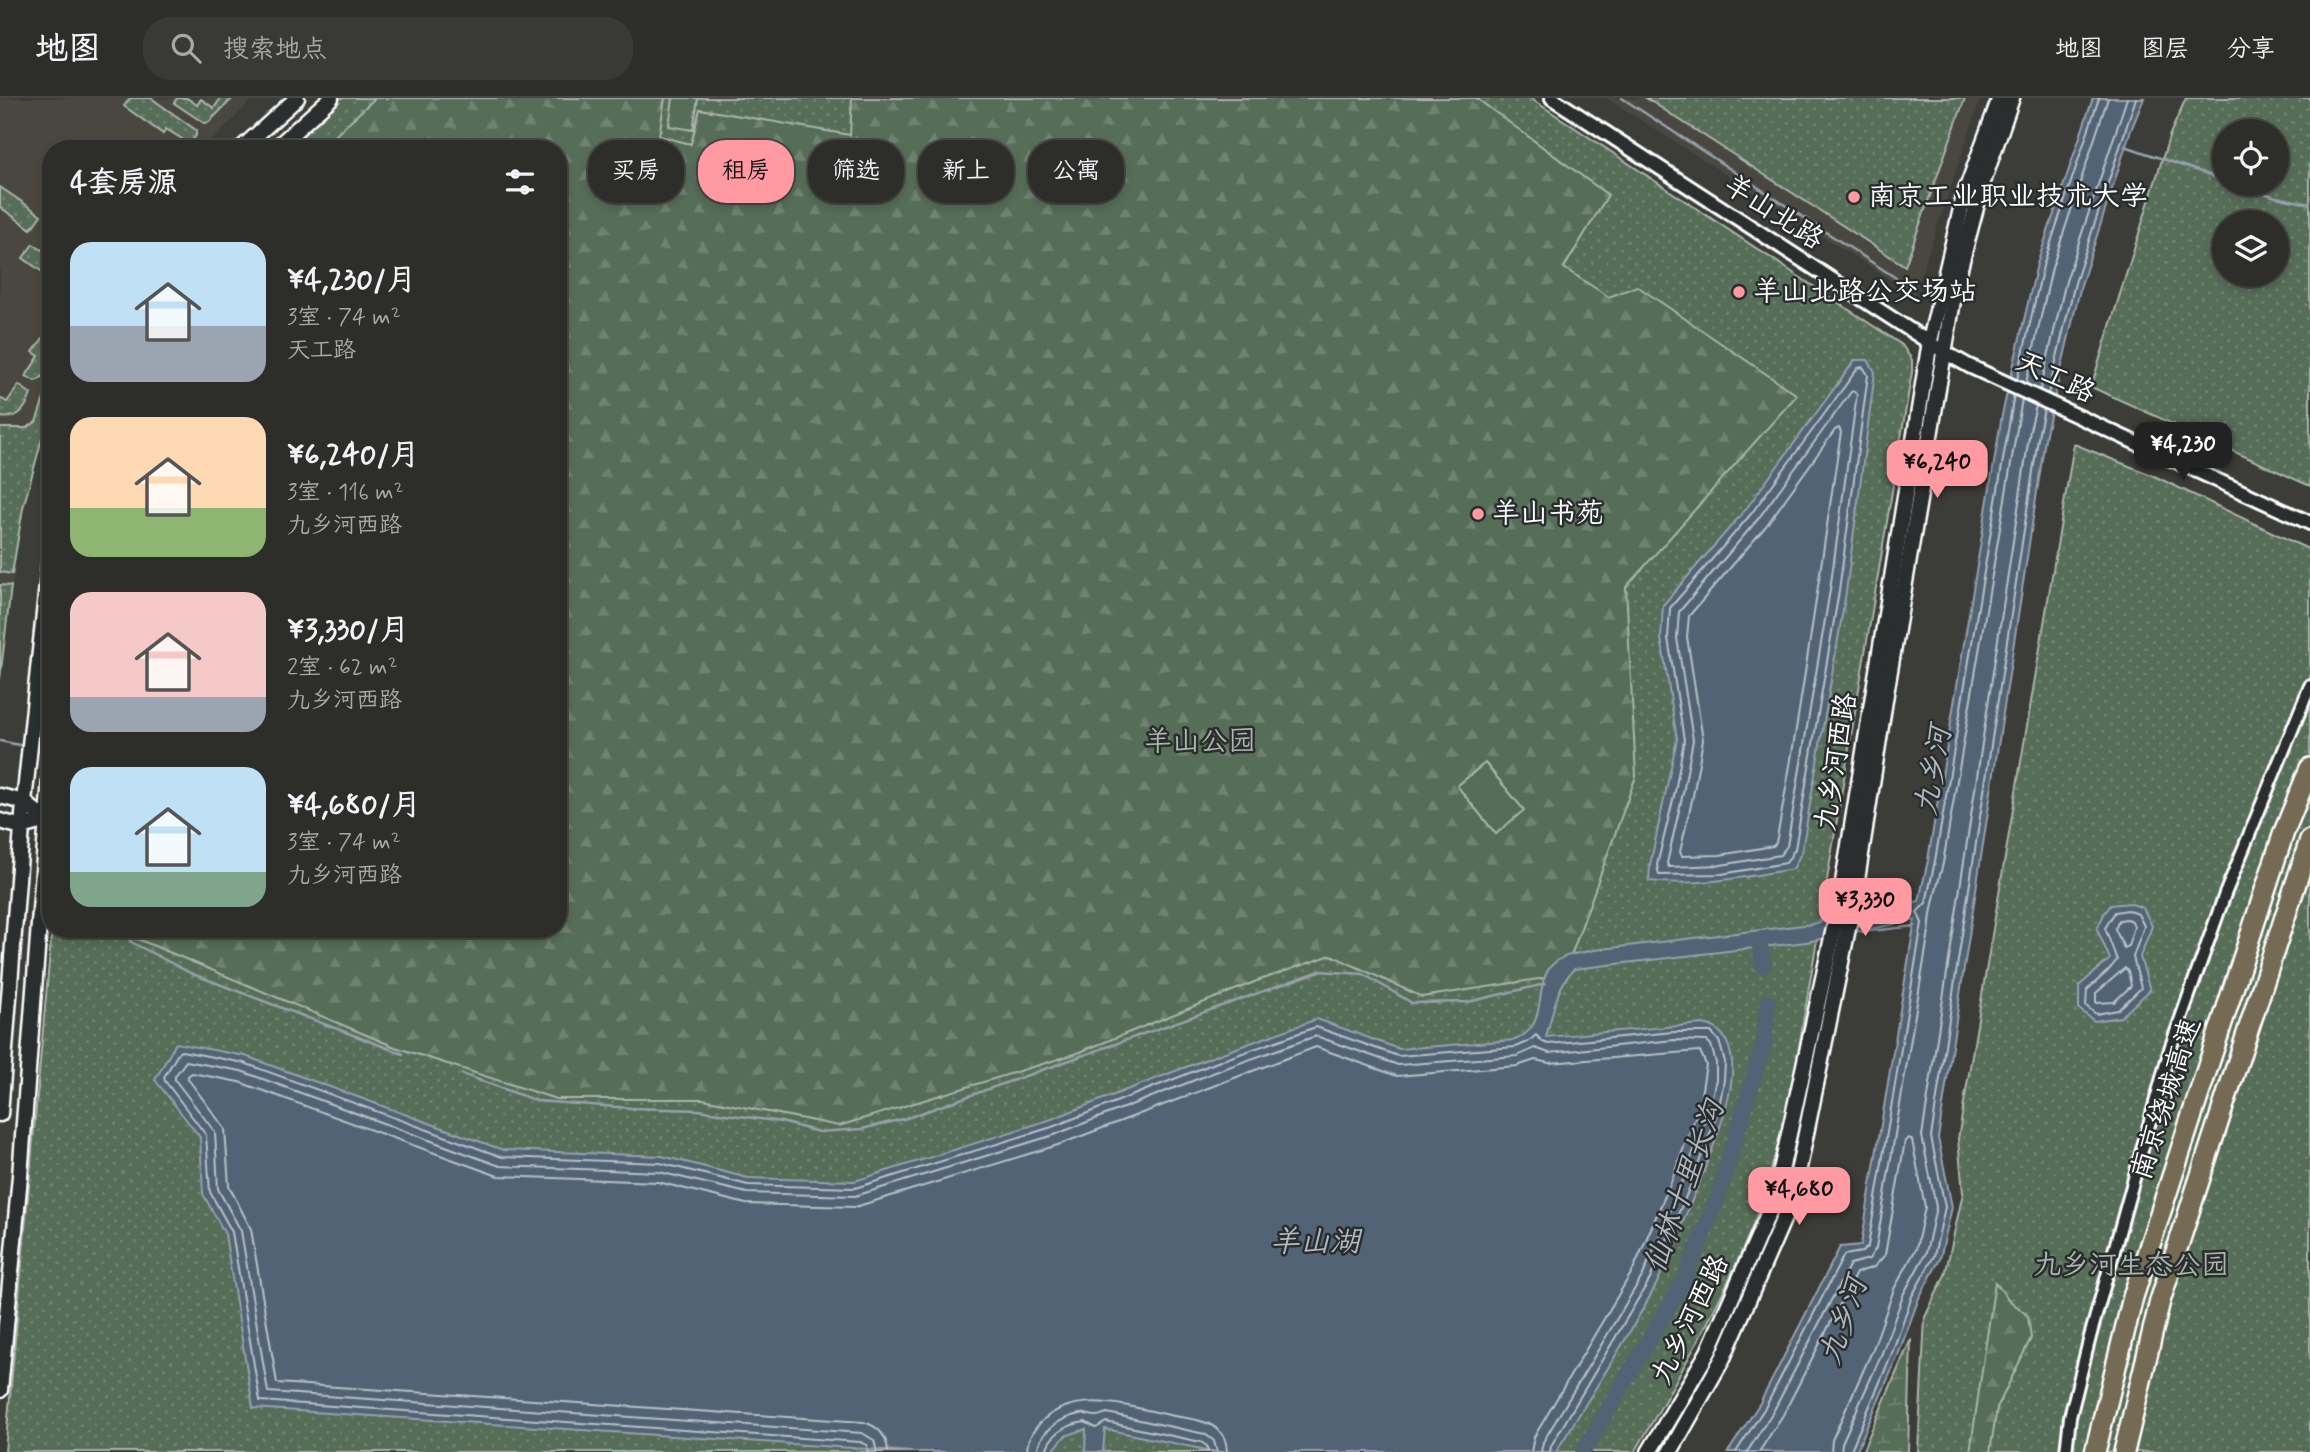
<!DOCTYPE html>
<html lang="zh">
<head>
<meta charset="utf-8">
<style>
	:root { --surface:#2d2d2a; --page:#393936; --text:#f1f3f6; --muted:#a7a8a8; --line:#484947; --accent:#ff9aa2 }
	body { margin:0; font-family:Mynerve,"LXGW WenKai TC",sans-serif; background:var(--page); color:var(--text); height:100vh; display:flex; flex-direction:column; font-size:26px; white-space:nowrap }
	* { box-sizing:border-box; margin:0 }
	p { font-size:23px; color:var(--muted) }
	.icon { flex:none; width:38px; height:38px; fill:none; stroke:currentColor; stroke-width:2; stroke-linecap:round; stroke-linejoin:round }
	.map { position:relative; flex:1; overflow:hidden }
	.details { position:absolute; left:42px; top:42px; width:525px; height:798px; display:flex; flex-direction:column; background:var(--surface); border-radius:28px; box-shadow:0 4px 10px #0003,0 0 0 2px var(--line) }
	.details>* { flex:none }
	.guide { position:absolute; left:588px; top:42px; width:665px; height:63px; display:flex; gap:14px }
	.tools { position:absolute; left:2212px; top:21px; display:grid; gap:14px }
	.tools a { display:grid; place-items:center; width:77px; height:77px; border-radius:50%; background:var(--surface); box-shadow:0 4px 10px #0003,0 0 0 2px var(--line); font-size:35px }
	.price { position:absolute; translate:-50% -60px; padding:0 16px; border-radius:14px; background:var(--accent); color:#111; font-size:23px; line-height:46px; filter:drop-shadow(0 2px 4px #0008) }
	.price::after { content:''; position:absolute; left:50%; top:42px; width:21px; height:16px; margin-left:-10px; background:inherit; clip-path:polygon(0 0,100% 0,50% 100%) }
	.price.selected { background:#222; color:#fff }
	ul { padding:0; list-style:none }
	li { display:flex; align-items:center; gap:21px; height:175px; padding:0 28px }
	li span { display:grid; place-items:center; flex:none; width:196px; height:140px; border-radius:21px; color:#555 }
	li>.icon { margin-inline-start:auto }
	span .icon { width:84px; height:84px; fill:#fffc; stroke-width:1 }
	li b { font-size:30px }
	h2 { display:flex; justify-content:space-between; align-items:center; height:84px; padding:0 28px; font-size:30px }
	.tag { padding:0 24px; border-radius:28px; background:var(--surface); box-shadow:0 4px 10px #0003,0 0 0 2px var(--line); font-size:24px; line-height:63px }
	.tag.selected { background:var(--accent); color:#111 }
	header { display:flex; align-items:center; gap:42px; box-sizing:border-box; height:98px; padding:0 35px; background:var(--surface); border-bottom:2px solid var(--line) }
	header strong { font-size:33px }
	nav { display:flex; gap:38px; margin-inline-start:auto; font-size:24px }
	.search { width:490px; height:63px; background:var(--page); display:flex; align-items:center; gap:18px; box-sizing:border-box; padding:0 24px; border-radius:28px; color:var(--muted); font-size:26px }
	.map>svg:first-child { display:block }
	.built { fill:#49463f }
	.grass { fill:url(#grass-dots); stroke:#aab6ac; stroke-width:2; fill-rule:evenodd }
	.forest { fill:url(#forest-firs); stroke:#aab6ac; stroke-width:2 }
	.wetland { fill:url(#wetland-marsh); stroke:#aab6ac; stroke-width:2 }
	.garden { fill:#566d58; stroke:#aab6ac; stroke-width:2 }
	.water { fill:#516374; stroke:#97a1ac; stroke-width:2 }
	.lines { fill:none; stroke-linecap:round; stroke-linejoin:round }
	.shore { stroke:#b9c1c7; stroke-width:2 }
	.stream { stroke:#97a1ac; stroke-width:2.5 }
	.river { stroke:#516374; stroke-width:16 }
	.minor-casing { stroke:#fff; stroke-width:16 }
	.tertiary-casing { stroke:#fff; stroke-width:18 }
	.secondary-casing { stroke:#fff; stroke-width:19 }
	.motorway-casing { stroke:#fff; stroke-width:24 }
	.minor { stroke:#2a2d2e; stroke-width:10 }
	.tertiary { stroke:#2a2d2e; stroke-width:12 }
	.secondary { stroke:#2a2d2e; stroke-width:14 }
	.motorway { stroke:#746b52; stroke-width:19 }
	.poi-dot { fill:#ff9aa2; stroke:#2a2d2e; stroke-width:2.5 }
	.labels { text-anchor:middle; dominant-baseline:central; stroke-width:5; stroke-linejoin:round; paint-order:stroke }
	.poi-label { font-size:28px; fill:#fff; stroke:#2a2d2e; text-anchor:start }
	.street-label { font-size:28px; fill:#fff; stroke:#2a2d2e }
	.park-label { font-size:28px; fill:#aab6ac; stroke:#2a2d2e }
	.water-label { font-size:30px; font-style:italic; fill:#b1b9c0; stroke:#2a2d2e }
</style>
</head>
<body>
<header>
<strong>地图</strong>
<div class="search"><svg class="icon" aria-label="search" viewBox="0 0 24 24"><circle cx="10" cy="10" r="6"/><path d="M15 15l6 6"/></svg>搜索地点</div>
<nav><a>地图</a><a>图层</a><a>分享</a></nav>
</header>
<div class="map">
<svg width="2310" height="1354" viewBox="0 0 2310 1354">
	<defs>
		<pattern id="grass-dots" width="8" height="8" patternUnits="userSpaceOnUse" patternTransform="scale(1.75)"><rect width="8" height="8" fill="#566d58"/><path d="M2 2h.1M6 6h.1" fill="none" stroke="#6f8371" stroke-width="1.8" stroke-linecap="round"/></pattern>
		<pattern id="forest-firs" width="22" height="20" patternUnits="userSpaceOnUse" patternTransform="scale(1.75)"><rect width="22" height="20" fill="#566d58"/><path d="M5 1l3.5 6h-7zM16 11l3.5 6h-7z" fill="#6f8371"/></pattern>
		<pattern id="wetland-marsh" width="20" height="14" patternUnits="userSpaceOnUse" patternTransform="scale(1.75)"><rect width="20" height="14" fill="#566d58"/><path d="M1 5h8M5 5V1M11 12h8M15 12V8" fill="none" stroke="#6f8371"/></pattern>
	</defs>
	<rect width="100%" height="100%" fill="#3c3c38"/>
	<filter id="ink" filterUnits="userSpaceOnUse"><feTurbulence type="fractalNoise" baseFrequency=".0143" numOctaves="2"/><feDisplacementMap in="SourceGraphic" scale="14" xChannelSelector="R" yChannelSelector="G"/><feConvolveMatrix kernelMatrix="1 2 1 2 8 2 1 2 1" color-interpolation-filters="sRGB"/></filter>
	<g filter="url(#ink)">
		<g class="built">
			<polygon points="0,0 254,0 204,51 51,51 51,308 23,410 0,581"/>
			<polygon points="1606,0 1981,0 1914,197"/>
		</g>
		<g class="grass">
			<polygon points="130,0 151,0 196,32 196,38 185,51 176,51 182,41 166,31 163,36 124,8"/>
			<polygon points="177,0 187,0 197,7 201,1 214,10 221,0 233,0 208,25 204,25 174,5"/>
			<path d="M341,0H1530L1902,247L1912,262V274L1789,1009C1777,1048 1768,1089 1753,1127C1721,1206 1678,1280 1635,1354H5L52,831H558V51H286L315,20Z"/>
			<polygon points="1646,0 1965,0 1905,168"/>
			<path d="M2186,0H2310V388L2091,289L2170,36ZM2224,33H2277V86H2224ZM2224,124H2277V177H2224Z"/>
			<polygon points="0,89 41,117 31,131 0,109"/>
			<polygon points="33,146 51,158 51,180 23,160"/>
			<path d="M51,229C51,246 55,277 35,283L26,278L39,258L33,254Z"/>
			<polygon points="51,280 51,308 23,410 12,476 0,474 0,330 26,330 36,324"/>
			<path d="M19,287L31,296C26,311 18,322 0,319V300L7,304Z"/>
			<polygon points="2074,346 2154,378 2310,452 2310,1354 1918,1354 1925,1219 1945,1177 1963,1095 1958,1041"/>
			<polygon points="0,487 11,488 0,581"/>
		</g>
		<g class="forest">
			<polygon points="375,0 665,0 659,38 691,46 700,11 850,37 852,0 1476,0 1608,97 1564,170 1609,199 1637,188 1797,297 1626,489 1636,678 1564,877 1422,899 1331,857 1257,883 1075,956 839,1028 703,1001 556,1001 395,949 133,839 133,831 558,831 558,51 321,51"/>
			<polygon points="1995,1184 2009,1202 2028,1218 2031,1240 1997,1310 1990,1354 1970,1354"/>
		</g>
		<polygon class="wetland" points="1911,1241 1908,1354 1862,1354"/>
		<g class="garden">
			<polygon points="673,0 698,0 693,32 669,28"/>
			<polygon points="1485,665 1524,712 1496,736 1457,688"/>
		</g>
		<g class="water">
			<path d="M2093,0H2144L2131,32L2081,187L2046,335L1938,1040L1952,1109L1940,1161L1919,1200L1897,1260L1856,1354H1728L1760,1305L1840,1149L1861,1147L1915,822L1806,844L1574,871C1556,889 1553,915 1546,939L1703,926C1723,929 1730,945 1732,964C1736,1005 1696,1091 1680,1131C1672,1149 1665,1167 1657,1185C1627,1243 1590,1298 1556,1354H1216L1105,1331L1103,1354H1085L1086,1331L1065,1338L1052,1354H912L253,1310L225,1136L203,1096L200,1039L155,982L176,945L245,958L503,1052L662,1058L748,1080L855,1083L1049,1022L1217,957L1317,921L1399,951L1515,942C1551,927 1531,888 1553,866C1562,856 1582,855 1594,852L1812,826L1919,803L1928,762L2002,317L2037,166Z"/>
			<path d="M1855,262H1868L1875,274L1846,494L1802,753L1793,771C1746,779 1697,789 1649,783L1650,767L1677,641L1661,540L1663,507L1746,411Z"/>
			<polygon points="2129,805 2143,810 2152,828 2140,859 2150,892 2121,919 2094,923 2079,911 2079,888 2110,861 2097,831 2104,816 2111,807"/>
		</g>
		<g class="lines">
			<g class="shore">
				<polygon points="1863,269 1868,277 1839,493 1795,751 1786,765 1722,776 1659,777 1657,767 1675,694 1684,642 1668,540 1670,510 1751,416 1858,270"/>
				<polyline points="2017,282 2043,168 2099,0"/>
				<polyline points="2026,285 2052,170 2108,0"/>
				<polyline points="2040,292 2066,183 2127,0"/>
				<polygon points="1854,293 1857,296 1830,492 1787,748 1780,757 1721,767 1669,769 1667,765 1683,695 1693,642 1677,540 1679,514 1758,421 1851,294"/>
				<polyline points="2048,296 2075,185 2136,0"/>
				<path d="M1839,330L1841,334C1820,471 1802,608 1776,745L1773,748L1720,757L1682,758L1680,754L1693,698L1703,642L1687,539L1689,518L1766,428L1835,332Z"/>
				<polygon points="2128,812 2138,816 2144,828 2133,859 2141,890 2118,912 2096,916 2086,908 2087,892 2109,872 2117,862 2105,830 2115,814"/>
				<polygon points="2127,821 2132,823 2134,829 2128,848 2124,850 2115,831 2119,822"/>
				<polygon points="2125,870 2128,873 2131,888 2114,904 2096,905 2096,895"/>
				<polyline points="868,1354 867,1347 860,1344 260,1303 232,1134 210,1094 206,1037 165,983 164,979 179,954 182,953 244,965 502,1059 660,1065 748,1087 855,1090 1052,1029 1220,963 1316,929 1398,958 1516,949 1528,944 1536,937 1543,944 1548,946 1673,934 1711,934 1719,943 1725,964 1724,982 1718,1014 1689,1091 1650,1181 1551,1348 1550,1354"/>
				<polyline points="877,1354 874,1342 862,1335 268,1294 241,1133 218,1091 215,1034 175,982 175,978 186,963 241,973 500,1068 659,1074 747,1095 855,1098 1054,1037 1223,971 1316,938 1398,967 1517,958 1535,950 1549,955 1674,942 1707,943 1711,947 1716,965 1716,981 1709,1012 1681,1087 1643,1177 1543,1344 1541,1354"/>
				<path d="M888,1354C887,1338 879,1328 863,1324L277,1285L251,1131L229,1088L225,1031L188,981V978L192,975L239,984L498,1078L658,1084L746,1106L855,1109L1058,1047L1316,949L1397,978L1517,968L1535,962L1549,965L1700,953L1706,967L1699,1009L1671,1084L1633,1172L1534,1339L1531,1354"/>
				<path d="M1027,1354C1027,1342 1032,1334 1040,1325C1074,1290 1127,1308 1169,1317C1183,1320 1204,1321 1216,1330C1224,1336 1227,1345 1227,1354"/>
				<path d="M1037,1354C1039,1334 1061,1319 1080,1316C1086,1315 1090,1318 1096,1318C1100,1318 1103,1316 1107,1315L1205,1336L1214,1343L1217,1354"/>
				<path d="M1046,1354C1049,1336 1068,1326 1085,1324L1096,1330L1106,1324L1201,1344L1207,1348L1208,1354"/>
				<polyline points="1736,1354 1766,1308 1844,1157 1862,1154 1868,1148 1922,825 1917,814 1926,805 1935,763 2014,297"/>
				<path d="M1747,1354L1774,1312L1850,1166L1869,1161L1876,1150L1930,827C1930,810 1939,783 1943,765L2022,301"/>
				<polyline points="1759,1354 1783,1317 1856,1175 1874,1169 1885,1157 1905,1043 1909,1040 1912,1042 1925,1109 1916,1151 1894,1191 1873,1251 1832,1342 1831,1354"/>
				<polyline points="1841,1354 1842,1345 1882,1255 1904,1195 1926,1155 1936,1109 1922,1038 2030,332 2036,308"/>
				<polyline points="1850,1354 1891,1258 1912,1198 1934,1158 1945,1109 1931,1039 2039,334 2044,311"/>
			</g>
			<g class="stream">
				<polyline points="1622,0 1905,186"/>
				<polyline points="2125,48 2224,82"/>
				<polyline points="2235,86 2276,99 2310,106"/>
				<polyline points="0,643 24,648"/>
				<polyline points="34,651 51,655"/>
				<polyline points="126,831 131,844 190,875 403,956"/>
				<polyline points="1862,834 1915,828"/>
				<polyline points="462,976 537,1003 631,1010 698,1012 781,1024 819,1034 862,1031 907,1020 1320,873 1363,876 1412,905 1468,904 1545,886"/>
			</g>
			<g class="river">
				<polyline points="1759,843 1763,867"/>
				<polyline points="1583,1354 1684,1183 1718,1099 1764,944 1768,905"/>
			</g>
			<g class="minor-casing">
				<polyline id="minor" points="2066,1354 2070,1319 2090,1239 2170,951 2225,796 2310,588"/>
			</g>
			<g class="tertiary-casing">
				<polyline id="tertiary" points="1552,0 1944,254 1969,268 2310,425"/>
			</g>
			<g class="secondary-casing">
				<g id="secondary">
					<polyline points="241,51 297,0"/>
					<polyline points="275,51 331,0"/>
					<polyline points="0,698 24,704 46,722"/>
					<polyline points="0,723 22,729 46,722"/>
					<polyline points="0,1016 24,704 51,449"/>
					<polyline points="0,1292 20,1078 51,667"/>
					<polyline points="1649,1354 1708,1254 1775,1100 1840,803 1930,243 1964,98 2000,0"/>
					<polyline points="1670,1354 1723,1260 1793,1099 1854,801 1886,596 1956,185 1982,87 2012,0"/>
				</g>
			</g>
			<g class="motorway-casing">
				<g id="motorway">
					<polyline points="2095,1354 2133,1199 2284,734 2310,670"/>
					<polyline points="2124,1354 2160,1203 2310,742"/>
				</g>
			</g>
			<use href="#minor" class="minor"/>
			<use href="#tertiary" class="tertiary"/>
			<use href="#secondary" class="secondary"/>
			<use href="#motorway" class="motorway"/>
		</g>
	</g>
	<g class="poi-dot">
		<circle cx="1854" cy="99" r="7"/>
		<circle cx="1739" cy="194" r="7"/>
		<circle cx="1478" cy="416" r="7"/>
	</g>
	<g class="labels">
		<g class="poi-label">
			<text x="1868" y="99">南京工业职业技术大学</text>
			<text x="1753" y="194">羊山北路公交场站</text>
			<text x="1492" y="416">羊山书苑</text>
		</g>
		<g class="street-label">
			<text transform="translate(1773 115) rotate(33)">羊山北路</text>
			<text transform="translate(2055 280) rotate(25)">天工路</text>
			<text transform="translate(1837 664) rotate(-81)">九乡河西路</text>
			<text transform="translate(2167 1001) rotate(-72)">南京绕城高速</text>
			<text transform="translate(1691 1222) rotate(-64)">九乡河西路</text>
		</g>
		<g class="park-label">
			<text x="1200" y="644">羊山公园</text>
			<text x="2131" y="1168">九乡河生态公园</text>
		</g>
		<g class="water-label">
			<text transform="translate(1934 673) rotate(-80)">九乡河</text>
			<text transform="translate(1685 1089) rotate(-70)">仙林十里长沟</text>
			<text x="1315" y="1144">羊山湖</text>
			<text transform="translate(1844 1223) rotate(-71)">九乡河</text>
		</g>
	</g>
</svg>
<div class="tools">
<a><svg class="icon" aria-label="locate" viewBox="0 0 24 24"><circle cx="12" cy="12" r="6"/><path d="M12 2v4M12 18v4M2 12h4M18 12h4"/></svg></a>
<a><svg class="icon" aria-label="layers" viewBox="0 0 24 24"><path d="M12 4l9 5-9 5-9-5zM3 14l9 5 9-5"/></svg></a>
</div>
<b class="price selected" style="left:2183px;top:384px">¥4,230</b>
<b class="price" style="left:1937px;top:402px">¥6,240</b>
<b class="price" style="left:1865px;top:840px">¥3,330</b>
<b class="price" style="left:1799px;top:1129px">¥4,680</b>
<div class="guide">
<a class="tag">买房</a>
<a class="tag selected">租房</a>
<a class="tag">筛选</a>
<a class="tag">新上</a>
<a class="tag">公寓</a>
</div>
<section class="details">
<h2>4套房源<svg class="icon" aria-label="filters" viewBox="0 0 24 24"><path d="M4 7h16M4 17h16"/><circle cx="9" cy="7" r="2"/><circle cx="15" cy="17" r="2"/></svg></h2>
<ul>
<li><span style="background:linear-gradient(#bfe0f5 60%,#9aa5b1 0)"><svg class="icon" aria-label="home" viewBox="0 0 24 24"><path d="M3 11l9-7 9 7M6 9v11h12V9"/></svg></span><div><b>¥4,230/月</b><p>3室 · 74 m²</p><p>天工路</p></div></li>
<li><span style="background:linear-gradient(#ffd9b3 65%,#8fb573 0)"><svg class="icon" aria-label="home" viewBox="0 0 24 24"><path d="M3 11l9-7 9 7M6 9v11h12V9"/></svg></span><div><b>¥6,240/月</b><p>3室 · 116 m²</p><p>九乡河西路</p></div></li>
<li><span style="background:linear-gradient(#f6c9c9 75%,#9aa5b1 0)"><svg class="icon" aria-label="home" viewBox="0 0 24 24"><path d="M3 11l9-7 9 7M6 9v11h12V9"/></svg></span><div><b>¥3,330/月</b><p>2室 · 62 m²</p><p>九乡河西路</p></div></li>
<li><span style="background:linear-gradient(#bfe0f5 75%,#7fa58c 0)"><svg class="icon" aria-label="home" viewBox="0 0 24 24"><path d="M3 11l9-7 9 7M6 9v11h12V9"/></svg></span><div><b>¥4,680/月</b><p>3室 · 74 m²</p><p>九乡河西路</p></div></li>
</ul>
</section>
</div>
</body>
</html>
